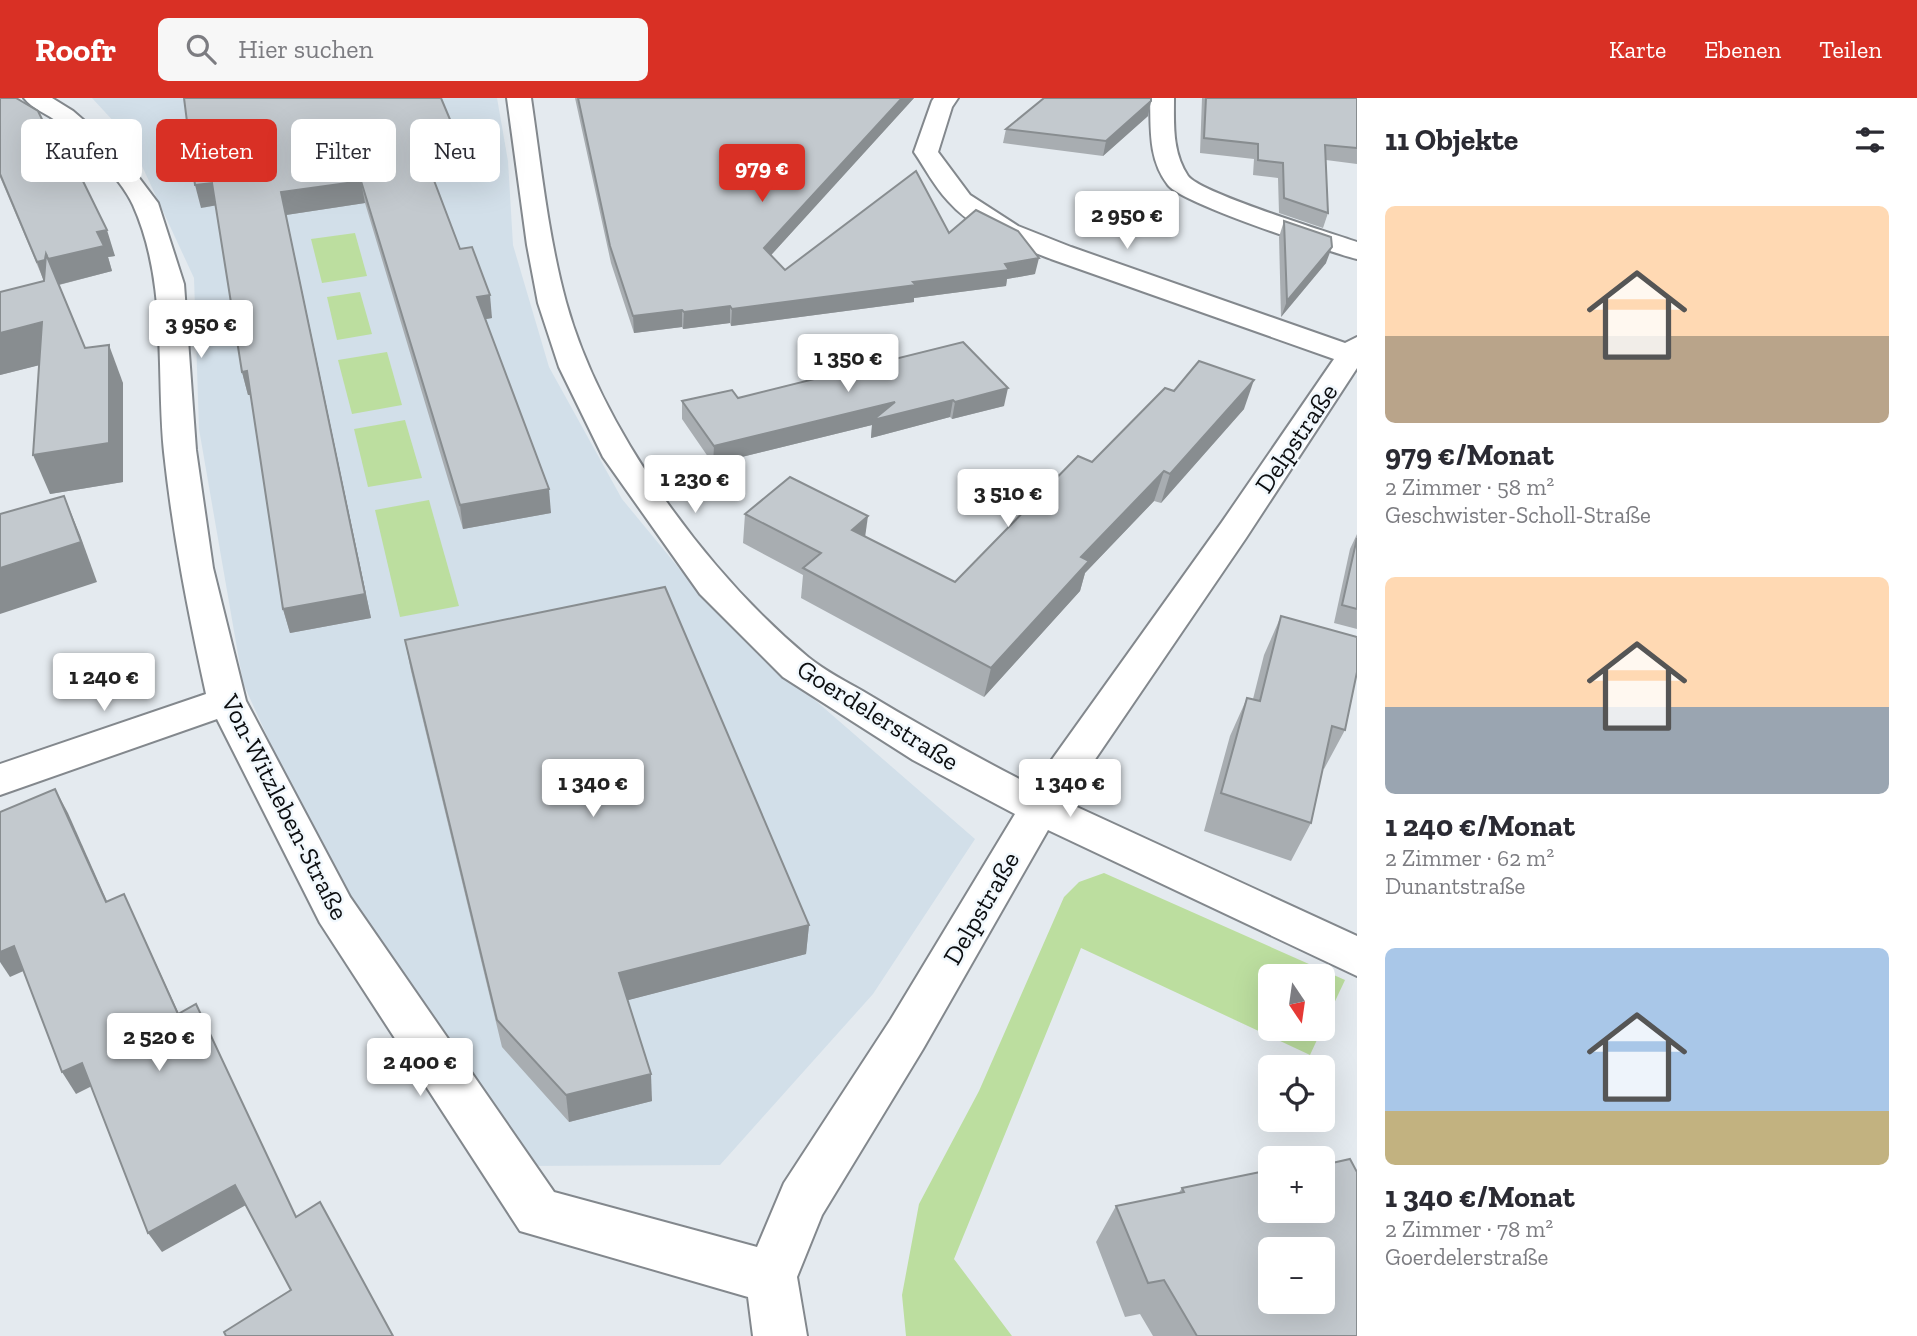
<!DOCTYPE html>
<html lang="de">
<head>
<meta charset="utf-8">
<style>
	:root { --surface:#fff; --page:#f7f7f7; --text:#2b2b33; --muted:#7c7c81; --accent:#d93025 }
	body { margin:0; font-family:"Zilla Slab",serif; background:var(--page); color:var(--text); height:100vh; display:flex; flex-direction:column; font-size:26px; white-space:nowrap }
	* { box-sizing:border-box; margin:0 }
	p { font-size:23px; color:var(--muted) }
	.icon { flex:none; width:38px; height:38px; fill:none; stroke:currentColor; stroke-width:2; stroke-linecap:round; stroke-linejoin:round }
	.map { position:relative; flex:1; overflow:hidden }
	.sheet { display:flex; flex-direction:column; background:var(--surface); width:560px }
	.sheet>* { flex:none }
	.hud { position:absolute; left:21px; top:21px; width:665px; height:63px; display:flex; gap:14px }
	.needle { width:46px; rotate:167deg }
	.tools { position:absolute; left:1258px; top:866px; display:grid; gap:14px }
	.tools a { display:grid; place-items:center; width:77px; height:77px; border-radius:10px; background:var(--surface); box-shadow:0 7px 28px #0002; font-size:35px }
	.price { position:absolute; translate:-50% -60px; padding:0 16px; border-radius:7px; background:#fff; color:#222; font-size:23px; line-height:46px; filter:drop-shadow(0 2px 4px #0008) }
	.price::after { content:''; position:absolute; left:50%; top:42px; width:21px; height:16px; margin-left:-10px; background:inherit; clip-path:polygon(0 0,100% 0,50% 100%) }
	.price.active { background:var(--accent); color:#fff }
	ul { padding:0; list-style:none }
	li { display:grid; align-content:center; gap:14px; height:371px; padding:0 28px }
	li span { display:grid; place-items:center; height:217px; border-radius:10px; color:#555 }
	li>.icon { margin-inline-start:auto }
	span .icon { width:126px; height:126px; fill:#fffc; stroke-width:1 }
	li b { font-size:30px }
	h2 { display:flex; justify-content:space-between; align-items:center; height:84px; padding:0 28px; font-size:30px }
	.tag { padding:0 24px; border-radius:10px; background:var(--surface); box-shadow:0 7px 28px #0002; font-size:24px; line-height:63px }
	.tag.active { background:var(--accent); color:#fff }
	header { display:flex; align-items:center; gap:42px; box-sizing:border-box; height:98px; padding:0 35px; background:var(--accent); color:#fff }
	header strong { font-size:33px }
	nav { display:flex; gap:38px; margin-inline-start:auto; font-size:24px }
	.search { width:490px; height:63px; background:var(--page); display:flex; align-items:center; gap:18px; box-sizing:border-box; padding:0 24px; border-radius:10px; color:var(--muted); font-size:26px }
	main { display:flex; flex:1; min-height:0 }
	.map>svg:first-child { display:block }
	.built { fill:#d2dfe9 }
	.green { fill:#bcde9f }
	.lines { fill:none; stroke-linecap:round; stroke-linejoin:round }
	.minor-casing { stroke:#83888d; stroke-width:4 }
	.minor { fill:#fff; fill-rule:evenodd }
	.wall { fill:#a8adb1 }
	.shaded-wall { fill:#888d90 }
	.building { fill:#c3c9ce; stroke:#888d90; stroke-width:2; fill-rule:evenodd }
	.labels { text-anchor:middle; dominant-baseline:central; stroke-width:5; stroke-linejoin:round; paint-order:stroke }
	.street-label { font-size:26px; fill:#0c0e10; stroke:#f1f8fd }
</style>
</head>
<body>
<header>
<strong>Roofr</strong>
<div class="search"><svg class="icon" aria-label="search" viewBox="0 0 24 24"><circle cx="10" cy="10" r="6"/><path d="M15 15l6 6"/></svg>Hier suchen</div>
<nav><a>Karte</a><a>Ebenen</a><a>Teilen</a></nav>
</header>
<main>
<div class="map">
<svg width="1357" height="1238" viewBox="0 0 1357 1238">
	<rect width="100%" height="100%" fill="#e4eaef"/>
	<polygon class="built" points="92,0 497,0 508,63 513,147 549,269 622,401 697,492 786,577 975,741 873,896 720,1067 523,1068 340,799 243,585 199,331 194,180 129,40"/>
	<g class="green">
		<polygon points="355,135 367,178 322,185 311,141"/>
		<polygon points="360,194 372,236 337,242 327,199"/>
		<polygon points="387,254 402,307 352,316 338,262"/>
		<polygon points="405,322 422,380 368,389 354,331"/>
		<polygon points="429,402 459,508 400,519 375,412"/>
		<polygon points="1104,775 1345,882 1323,929 1323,878 1270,878 1270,931 1322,931 1310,957 1081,850 954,1161 1012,1238 906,1238 902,1197 919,1106 979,993 1064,799 1079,784"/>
	</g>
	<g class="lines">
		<g class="minor-casing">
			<g id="minor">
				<path d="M24,0H52L73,13L118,52L158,105L184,186L196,352L213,470L246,603L350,799L554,1094L757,1149L784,1085L891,921L1015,716L913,662L783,579L700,496L603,359L559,269L538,205L527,147L507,0H531C541,68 548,138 566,204C601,331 707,475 808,559C825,573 847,584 866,595C921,628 976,659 1033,688L1222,424L1334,261L1051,161C1015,147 974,133 948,103C934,88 925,70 914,54L932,3L934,0H958L952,9L938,54L970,97L1018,128L1071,149L1345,245L1357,239V270L1246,440L1066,704L1357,838V878L1048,732L923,951L822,1117L797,1179L807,1238H753L748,1199L520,1133L320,825L217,621L0,697V666L206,596C188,514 173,438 164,354C156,272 168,185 133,107C119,77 84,46 59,25C48,16 32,11 24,0Z"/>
				<path d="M1150,0H1174C1174,27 1172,54 1188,78C1200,95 1330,135 1357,144V161C1329,154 1181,105 1168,87C1148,61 1151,31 1150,0Z"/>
			</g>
		</g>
		<use href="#minor" class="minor"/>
	</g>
	<g class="wall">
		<polygon points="0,0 68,75 115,158 108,159 112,173 59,187 85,250 123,285 123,384 50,396 39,267 0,277 0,194 44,183 0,79"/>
		<polygon points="575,0 914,0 771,157 785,172 949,135 1035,176 1007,181 1006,188 914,200 914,204 731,228 730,225 683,231 682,229 634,235 611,165"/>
		<polygon points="1202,0 1357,0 1357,66 1326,62 1328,115 1323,130 1279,115 1278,80 1253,77 1254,61 1200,55"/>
		<polygon points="1151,3 1148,18 1103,58 1003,45 1006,31"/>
		<polygon points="462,50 464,73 432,77 460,151 492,220 486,221 551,415 463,431 365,105 286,117 371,520 290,535 283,511 251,297 248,297 242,274 216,107 201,110"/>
		<polygon points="1284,123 1326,165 1281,219 1279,139"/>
		<polygon points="963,244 1004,308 952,321 950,319 871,340 872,327 713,366 682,321 682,303 738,300"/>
		<polygon points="1174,293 1244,311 1161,405 1154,403 1085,475 1080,493 984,599 801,500 803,477 743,445 745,416 865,439 955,484"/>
		<polygon points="1357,436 1357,531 1334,525 1350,451"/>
		<polygon points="1281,518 1345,632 1324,671 1323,670 1311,725 1291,763 1204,733 1230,638 1247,600 1253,601 1264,557"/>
		<polygon points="405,542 809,827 806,856 628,902 652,1003 569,1024 502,949 411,573"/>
		<polygon points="1182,1090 1357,1238 1153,1238 1140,1216 1125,1219 1096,1144 1116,1108 1178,1096"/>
	</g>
	<g class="shaded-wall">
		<polygon points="902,0 914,0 763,166 764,150"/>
		<polygon points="1151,3 1148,18 1103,58 1106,43"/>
		<polygon points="462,50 464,73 427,78 424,56"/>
		<polygon points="361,83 365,105 286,117 371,520 290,535 283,511 281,94"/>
		<polygon points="212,85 218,107 201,110 195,87"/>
		<polygon points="107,132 115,158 108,159 112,173 46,190 37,164 97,134"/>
		<polygon points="1332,149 1326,165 1281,219 1287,203"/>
		<polygon points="1039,160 1035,176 1007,181 1006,188 914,200 914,204 731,228 732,211 913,184"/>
		<polygon points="490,197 492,220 480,222 477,199"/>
		<polygon points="730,208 730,225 683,231 684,214"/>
		<polygon points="682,212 682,229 634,235 633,218"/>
		<polygon points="42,224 56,263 0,277 0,235"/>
		<polygon points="109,247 123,285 123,384 50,396 33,357"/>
		<polygon points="247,273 254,297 248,297 242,274"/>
		<polygon points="1254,282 1244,311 1161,405 1170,376"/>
		<polygon points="1008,290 1004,308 952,321 955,304"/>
		<polygon points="953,302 950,319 871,340 872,327 713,366 714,348 895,304"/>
		<polygon points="1164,373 1154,403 1085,475 1080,493 984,599 991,570 1081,459"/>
		<polygon points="549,391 551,415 463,431 460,407"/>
		<polygon points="64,398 80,437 97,484 0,516 0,470"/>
		<polygon points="868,418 864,447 852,432"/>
		<polygon points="55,691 68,715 118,828 106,804"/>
		<polygon points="124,796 135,820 189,938 178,916"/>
		<polygon points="809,827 806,856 621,904 619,875"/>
		<polygon points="14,848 28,871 10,879 0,864 0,854"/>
		<polygon points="82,965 96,986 76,996 62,974"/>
		<polygon points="651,976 652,1003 569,1024 566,997"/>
		<polygon points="235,1087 246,1107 162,1154 148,1135"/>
	</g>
	<g class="building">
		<polygon points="0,0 16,0 38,13 68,75 78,73 107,132 97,134 104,148 48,161 46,156 45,162 37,164 0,76"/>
		<polygon points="184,0 441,0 462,50 424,56 460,151 472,149 490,197 477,199 549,391 460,407 361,83 281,94 365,496 283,511 247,273 242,274 212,85 195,87"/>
		<polygon points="578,0 902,0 764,150 785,172 916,73 949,135 976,112 1018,133 1039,160 1005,166 1009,172 913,184 916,187 732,211 730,208 684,214 682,212 633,218 610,148"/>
		<polygon points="1044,0 1151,0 1151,3 1106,43 1006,31"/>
		<polygon points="1206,0 1357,0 1357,50 1325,47 1328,115 1284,100 1283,65 1258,62 1258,46 1204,40"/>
		<polygon points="1284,123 1331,139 1332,149 1287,203"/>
		<polygon points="46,156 85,250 109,247 109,345 33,357 42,224 0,235 0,194 44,183"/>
		<polygon points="963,244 1008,290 955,304 953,302 873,322 895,304 714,348 682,303 732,292 738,300"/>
		<polygon points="1199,263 1254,282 1170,376 1164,373 1081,459 1089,463 991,570 803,470 821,455 745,416 790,379 868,418 852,432 955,484 1078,358 1092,364 1165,290 1174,293"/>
		<polygon points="64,398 81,444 0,470 0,416"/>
		<polygon points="1357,440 1357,511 1342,507"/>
		<polygon points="665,489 809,827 619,875 651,976 566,997 497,922 405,542"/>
		<polygon points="1281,518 1357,539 1357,574 1345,632 1332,628 1311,725 1221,695 1247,600 1260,603"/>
		<polygon points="55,691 106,804 124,796 178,916 196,906 296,1119 320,1104 393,1238 226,1238 224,1234 291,1192 235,1087 148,1135 82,965 62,974 14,848 0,854 0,714"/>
		<path d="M1350,1061L1357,1074V1238H1197L1164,1182L1148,1185L1116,1108L1184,1094L1182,1090L1270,1072V1113H1323V1067ZM1270,1152H1323V1204H1270Z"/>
	</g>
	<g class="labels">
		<g class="street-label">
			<text transform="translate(1296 340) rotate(-56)">Delpstraße</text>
			<text transform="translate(878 617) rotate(32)">Goerdelerstraße</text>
			<text transform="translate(285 709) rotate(63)">Von-Witzleben-Straße</text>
			<text transform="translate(981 810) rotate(-60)">Delpstraße</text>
		</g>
	</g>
</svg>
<div class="tools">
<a><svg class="needle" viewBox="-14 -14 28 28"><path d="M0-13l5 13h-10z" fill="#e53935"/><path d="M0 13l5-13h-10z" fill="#7c7c81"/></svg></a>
<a><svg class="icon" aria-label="locate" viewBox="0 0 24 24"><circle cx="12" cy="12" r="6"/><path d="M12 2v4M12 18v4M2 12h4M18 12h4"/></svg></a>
<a>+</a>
<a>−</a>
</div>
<b class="price active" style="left:762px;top:106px">979 €</b>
<b class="price" style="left:1127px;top:153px">2 950 €</b>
<b class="price" style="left:201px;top:262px">3 950 €</b>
<b class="price" style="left:848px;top:296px">1 350 €</b>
<b class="price" style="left:695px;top:417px">1 230 €</b>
<b class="price" style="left:1008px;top:431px">3 510 €</b>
<b class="price" style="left:104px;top:615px">1 240 €</b>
<b class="price" style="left:593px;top:721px">1 340 €</b>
<b class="price" style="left:1070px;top:721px">1 340 €</b>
<b class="price" style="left:159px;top:975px">2 520 €</b>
<b class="price" style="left:420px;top:1000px">2 400 €</b>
<div class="hud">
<a class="tag">Kaufen</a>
<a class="tag active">Mieten</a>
<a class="tag">Filter</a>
<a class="tag">Neu</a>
</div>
</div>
<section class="sheet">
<h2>11 Objekte<svg class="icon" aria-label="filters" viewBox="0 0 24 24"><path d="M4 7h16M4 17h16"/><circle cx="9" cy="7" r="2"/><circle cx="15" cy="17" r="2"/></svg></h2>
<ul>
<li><span style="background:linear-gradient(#ffd9b3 60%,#b9a48a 0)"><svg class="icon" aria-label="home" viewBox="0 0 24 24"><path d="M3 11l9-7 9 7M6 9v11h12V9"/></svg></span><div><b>979 €/Monat</b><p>2 Zimmer · 58 m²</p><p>Geschwister-Scholl-Straße</p></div></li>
<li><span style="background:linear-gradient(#ffd9b3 60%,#9aa5b1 0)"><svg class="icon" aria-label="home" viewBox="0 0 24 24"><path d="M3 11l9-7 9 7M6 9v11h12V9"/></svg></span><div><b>1 240 €/Monat</b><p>2 Zimmer · 62 m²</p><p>Dunantstraße</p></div></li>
<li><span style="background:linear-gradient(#a9c7e8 75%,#c2b280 0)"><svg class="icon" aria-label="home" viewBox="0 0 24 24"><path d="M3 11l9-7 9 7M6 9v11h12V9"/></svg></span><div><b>1 340 €/Monat</b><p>2 Zimmer · 78 m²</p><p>Goerdelerstraße</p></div></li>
</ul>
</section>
</main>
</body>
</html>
